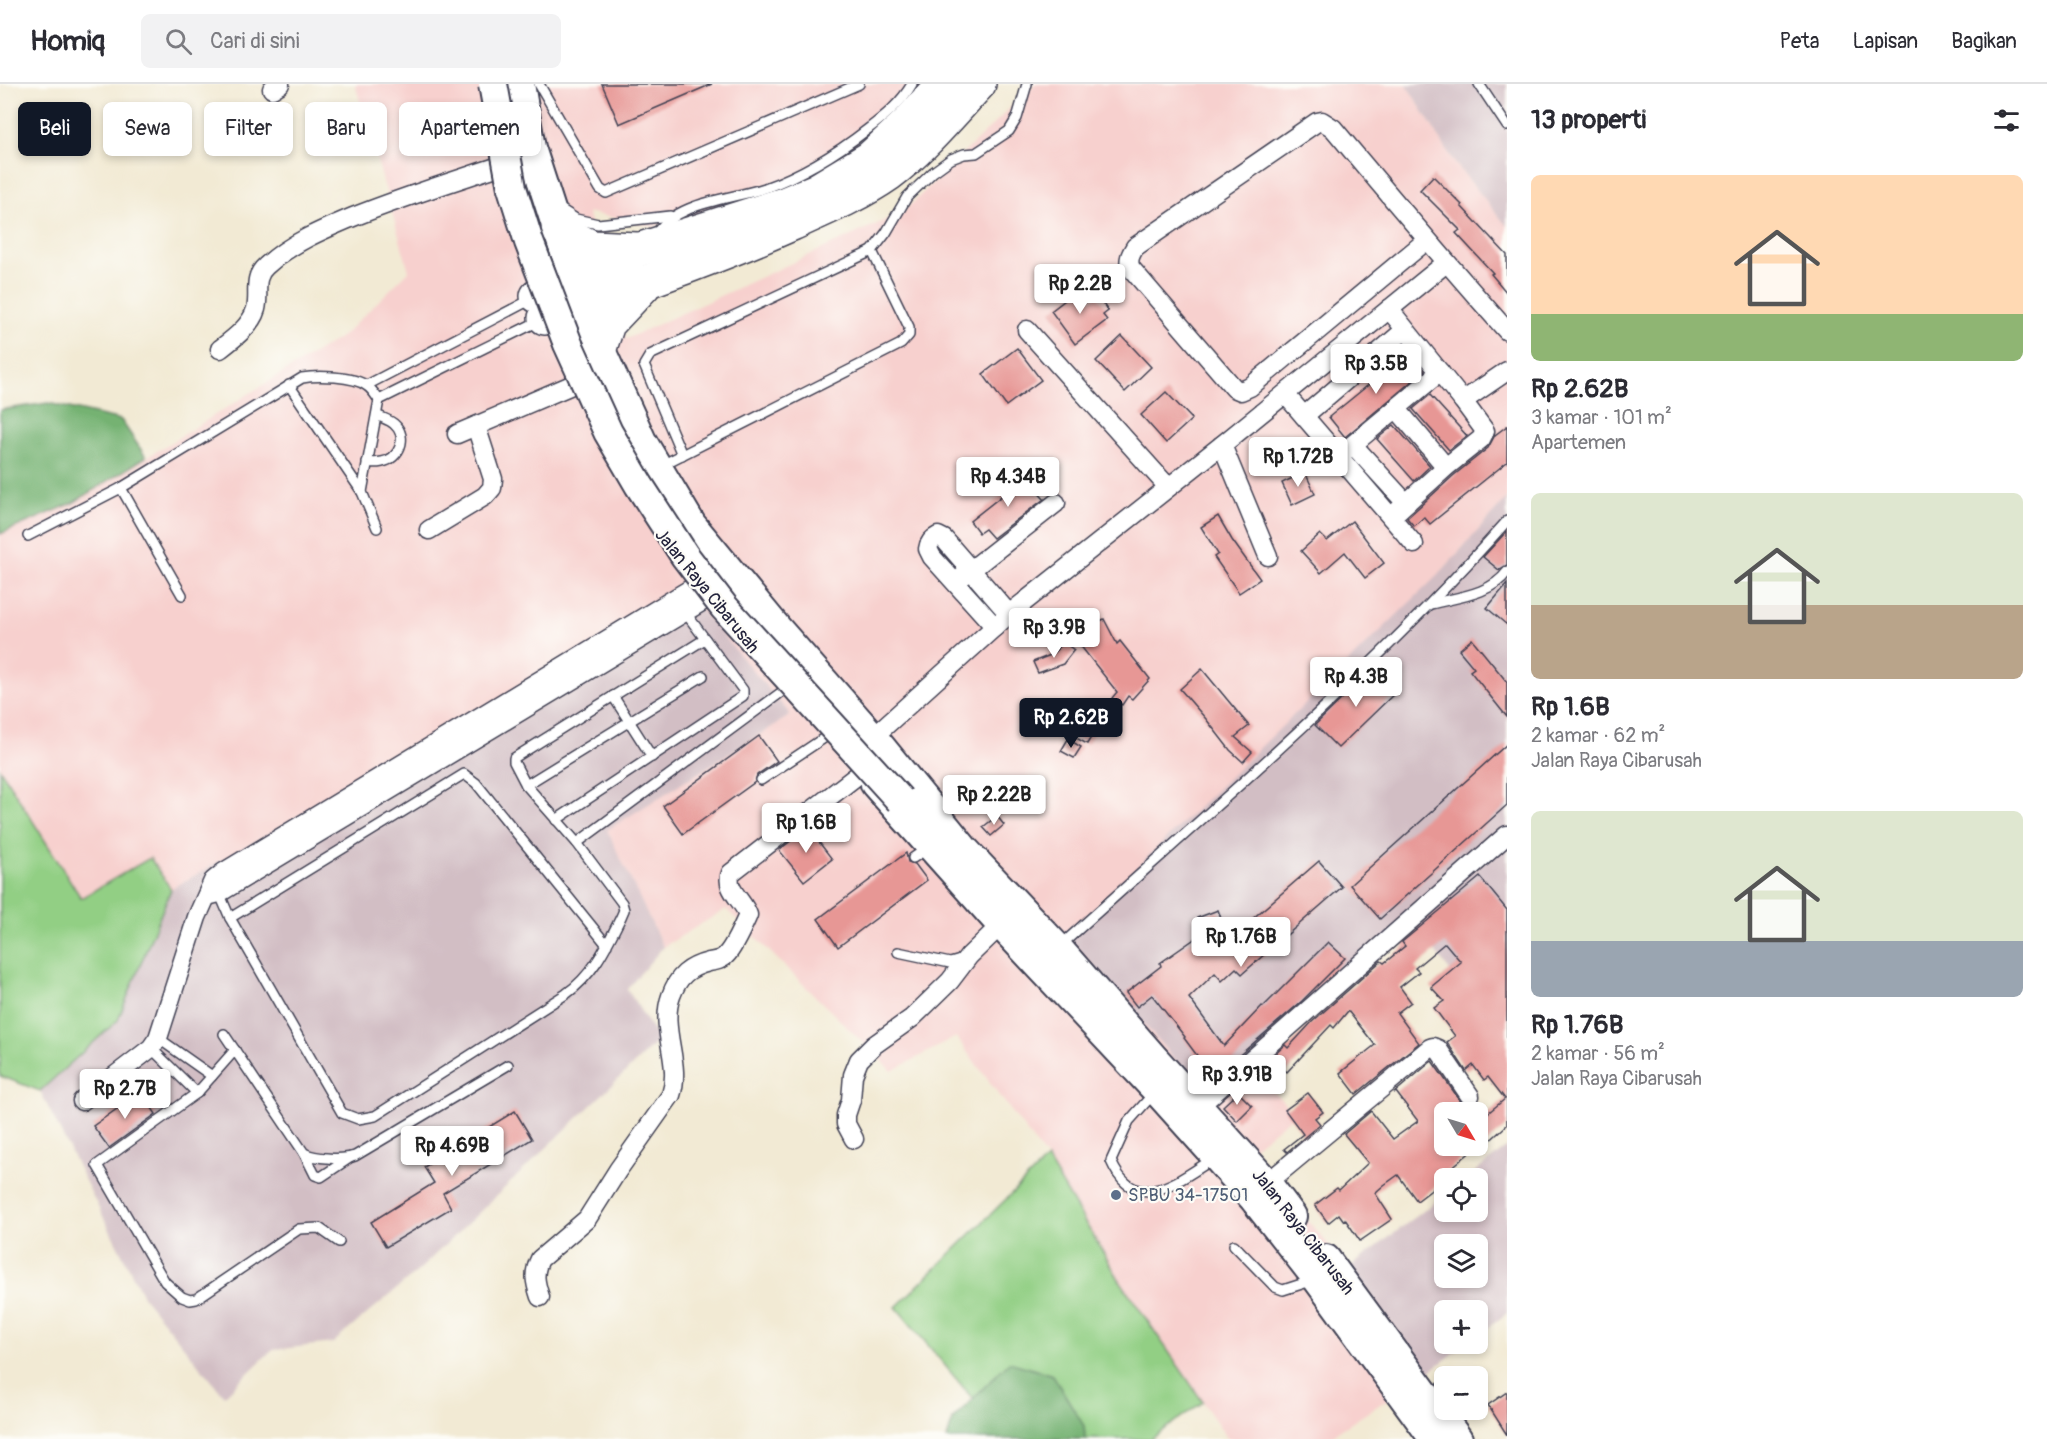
<!DOCTYPE html>
<html lang="id">
<head>
<meta charset="utf-8">
<style>
	:root { --surface:#fff; --page:#f2f2f3; --text:#2b2b33; --muted:#7c7c81; --line:#e1e1e2; --accent:#111827 }
	body { margin:0; font-family:Pangolin,sans-serif; background:var(--page); color:var(--text); height:100vh; display:flex; flex-direction:column; font-size:22px; white-space:nowrap }
	* { box-sizing:border-box; margin:0 }
	p { font-size:20px; color:var(--muted) }
	.icon { flex:none; width:33px; height:33px; fill:none; stroke:currentColor; stroke-width:2; stroke-linecap:round; stroke-linejoin:round }
	.map { position:relative; flex:1; overflow:hidden }
	.side { display:flex; flex-direction:column; background:var(--surface); width:540px }
	.side>* { flex:none }
	.hud { position:absolute; left:18px; top:18px; width:570px; height:54px; display:flex; gap:12px }
	.needle { width:39px; rotate:128deg }
	.controls { position:absolute; left:1434px; top:1018px; display:grid; gap:12px }
	.controls a { display:grid; place-items:center; width:54px; height:54px; border-radius:9px; background:var(--surface); box-shadow:0 3px 9px #0003; font-size:30px }
	.price { position:absolute; translate:-50% -51px; padding:0 14px; border-radius:6px; background:#fff; color:#222; font-size:20px; line-height:39px; filter:drop-shadow(0 2px 3px #0008) }
	.price::after { content:''; position:absolute; left:50%; top:36px; width:18px; height:14px; margin-left:-9px; background:inherit; clip-path:polygon(0 0,100% 0,50% 100%) }
	.price.on { background:var(--accent); color:#fff }
	ul { padding:0; list-style:none }
	li { display:grid; align-content:center; gap:12px; height:318px; padding:0 24px }
	li span { display:grid; place-items:center; height:186px; border-radius:9px; color:#555 }
	li>.icon { margin-inline-start:auto }
	span .icon { width:108px; height:108px; fill:#fffc; stroke-width:1 }
	li b { font-size:26px }
	h2 { display:flex; justify-content:space-between; align-items:center; height:72px; padding:0 24px; font-size:26px }
	.pill { padding:0 21px; border-radius:9px; background:var(--surface); box-shadow:0 3px 9px #0003; font-size:21px; line-height:54px }
	.pill.on { background:var(--accent); color:#fff }
	header { display:flex; align-items:center; gap:36px; box-sizing:border-box; height:84px; padding:0 30px; background:var(--surface); border-bottom:2px solid var(--line) }
	header strong { font-size:28px }
	nav { display:flex; gap:33px; margin-inline-start:auto; font-size:21px }
	.search { width:420px; height:54px; background:var(--page); display:flex; align-items:center; gap:15px; box-sizing:border-box; padding:0 21px; border-radius:9px; color:var(--muted); font-size:22px }
	main { display:flex; flex:1; min-height:0 }
	.map>svg:first-child { display:block }
	.built { fill:#f7d0ce }
	.industrial { fill:#d2bec4; fill-rule:evenodd }
	.green { fill:#92cf84; stroke:#5a7860; stroke-width:1.5 }
	.forest { fill:#75b272; stroke:#4c6a56; stroke-width:1.5 }
	.building { fill:#e79795 }
	.lines { fill:none; stroke-linecap:round; stroke-linejoin:round }
	.service-casing { stroke:#414052; stroke-width:12 }
	.minor-casing { stroke:#414052; stroke-width:21 }
	.primary-casing { stroke:#414052; stroke-width:32 }
	.motorway-casing { stroke:#414052; stroke-width:36 }
	.service { stroke:#fff; stroke-width:9 }
	.minor { stroke:#fff; stroke-width:18 }
	.primary { stroke:#fff; stroke-width:28 }
	.motorway { stroke:#fff; stroke-width:33 }
	.primary-bridge-casing { stroke:#414052; stroke-width:32; stroke-linecap:butt }
	.primary-bridge { stroke:#fff; stroke-width:28 }
	.service-dot { fill:#5c6f8a; stroke:#fdfcf7; stroke-width:2 }
	.labels { text-anchor:middle; dominant-baseline:central; stroke-width:4.5; stroke-linejoin:round; paint-order:stroke }
	.street-label { font-size:18px; fill:#22223b; stroke:#fdfcf7 }
	.service-label { font-size:18px; fill:#4e5e75; stroke:#fdfcf7; text-anchor:start }
</style>
</head>
<body>
<header>
<strong>Homiq</strong>
<div class="search"><svg class="icon" aria-label="search" viewBox="0 0 24 24"><circle cx="10" cy="10" r="6"/><path d="M15 15l6 6"/></svg>Cari di sini</div>
<nav><a>Peta</a><a>Lapisan</a><a>Bagikan</a></nav>
</header>
<main>
<div class="map">
<svg width="1507" height="1355" viewBox="0 0 1507 1355">
	<rect width="100%" height="100%" fill="#fdfcf7"/>
	<filter id="ink" filterUnits="userSpaceOnUse"><feTurbulence type="fractalNoise" baseFrequency=".0167" numOctaves="2"/><feDisplacementMap in="SourceGraphic" scale="12" xChannelSelector="R" yChannelSelector="G"/><feConvolveMatrix kernelMatrix="1 2 1 2 8 2 1 2 1" color-interpolation-filters="sRGB"/></filter>
	<filter id="wash" filterUnits="userSpaceOnUse"><feTurbulence type="fractalNoise" baseFrequency=".008" numOctaves="4" result="noise"/><feDisplacementMap in="SourceGraphic" scale="24" xChannelSelector="R" yChannelSelector="G"/><feGaussianBlur stdDeviation="1.35" result="paint"/><feColorMatrix in="noise" values="0 0 0 0 0 0 0 0 0 0 0 0 0 0 0 0 0 1.4 0 .05"/><feComposite in="paint" operator="in"/></filter>
	<g filter="url(#wash)">
		<rect width="100%" height="100%" fill="#f2ead4"/>
		<polygon class="built" points="355,0 922,0 917,8 828,83 748,116 654,143 587,128 626,255 903,128 1035,0 1406,0 1455,79 1507,142 1507,414 1439,490 1249,983 1295,1030 1248,1068 1349,1184 1429,1288 1327,1355 1228,1355 1119,1195 1047,1075 956,953 892,987 726,825 663,863 606,746 791,631 688,512 171,805 150,775 81,814 0,685 0,450 73,419 344,251 409,187"/>
		<g class="industrial">
			<polygon points="1406,0 1507,0 1507,142 1455,79"/>
			<polygon points="1507,414 1507,961 1410,835 1213,1020 1067,851 1439,490"/>
			<polygon points="688,511 791,631 607,746 663,863 627,905 659,956 419,1186 333,1259 272,1266 224,1312 144,1214 40,1007 118,936 171,805"/>
			<path d="M1507,1063V1229L1478,1252V1227H1444V1260H1466L1429,1288L1349,1184L1444,1111V1128H1478V1095H1466ZM1444,1161H1478V1194H1444Z"/>
		</g>
		<g class="green">
			<polygon points="0,685 81,814 150,774 171,805 118,936 40,1007 0,992"/>
			<polygon points="1047,1075 1119,1195 1203,1318 1150,1355 1085,1355 1084,1342 1009,1279 973,1315 896,1223"/>
		</g>
		<g class="forest">
			<polygon points="48,319 121,336 146,373 73,419 0,450 0,326"/>
			<polygon points="1009,1278 1053,1291 1084,1342 1085,1355 947,1355 953,1335"/>
		</g>
		<g id="blocks">
			<g class="building">
				<polygon points="602,0 712,0 619,40"/>
				<polygon points="1433,92 1462,121 1461,122 1507,171 1507,209 1491,190 1493,189 1456,149 1460,146 1420,106"/>
				<polygon points="1082,203 1091,216 1097,211 1108,227 1103,231 1107,236 1075,260 1051,227"/>
				<polygon points="1122,252 1151,283 1125,308 1096,277"/>
				<polygon points="1017,264 1041,296 1006,322 983,290"/>
				<polygon points="1409,268 1424,287 1345,353 1329,333"/>
				<polygon points="1166,308 1192,335 1166,359 1141,331"/>
				<polygon points="1430,311 1467,352 1449,366 1413,325"/>
				<polygon points="1394,341 1430,382 1414,397 1377,355"/>
				<polygon points="1507,342 1507,378 1430,440 1424,433 1414,442 1407,434 1453,392 1488,364 1495,351"/>
				<polygon points="1305,388 1315,410 1292,421 1282,399"/>
				<polygon points="1029,390 1038,402 1035,405 1044,415 993,454 985,445 979,449 970,437"/>
				<polygon points="1218,432 1232,456 1260,495 1239,509 1214,473 1218,470 1201,443"/>
				<polygon points="1352,437 1384,479 1365,494 1345,468 1321,489 1301,467 1320,450 1327,457"/>
				<polygon points="1507,447 1507,481 1499,486 1483,473"/>
				<polygon points="1507,500 1507,541 1487,524"/>
				<polygon points="1104,535 1117,560 1120,557 1150,595 1132,615 1128,612 1122,621 1112,614 1117,608 1072,551"/>
				<polygon points="1472,555 1507,598 1507,633 1470,587 1474,584 1459,566"/>
				<polygon points="1063,558 1074,566 1063,580 1038,589 1033,578 1053,570"/>
				<polygon points="1374,584 1397,607 1338,664 1315,641"/>
				<polygon points="1202,585 1249,642 1235,653 1252,668 1243,678 1230,666 1206,635 1180,605"/>
				<polygon points="1092,632 1102,639 1096,648 1086,642"/>
				<polygon points="1081,644 1093,650 1087,660 1076,654"/>
				<polygon points="759,652 777,677 757,691 755,698 683,750 663,722"/>
				<polygon points="1068,655 1081,663 1074,674 1061,667"/>
				<polygon points="1507,660 1507,721 1380,835 1350,801"/>
				<polygon points="997,732 1004,741 991,752 983,743"/>
				<polygon points="808,744 832,775 804,797 779,766"/>
				<polygon points="906,769 908,778 915,780 927,796 838,863 818,835"/>
				<polygon points="1319,777 1342,803 1242,890 1236,884 1222,897 1215,889 1189,914 1224,962 1262,922 1263,923 1328,858 1345,874 1302,917 1220,988 1210,976 1204,981 1184,954 1185,953 1152,911 1137,923 1126,909 1161,882 1160,879 1203,849 1197,834 1218,826 1229,855"/>
				<polygon points="1480,793 1507,826 1507,1041 1485,1061 1478,1054 1478,1037 1505,1015 1488,993 1484,996 1473,981 1466,987 1447,958 1455,952 1434,924 1444,917 1431,903 1461,878 1445,859 1415,884 1419,888 1400,903 1411,918 1397,929 1419,959 1356,1010 1340,989 1375,961 1348,927 1334,944 1331,941 1287,988 1271,974 1285,961 1288,964 1312,938 1381,877 1384,879 1405,862 1402,858"/>
				<polygon points="1432,977 1461,1018 1466,1022 1474,1022 1478,1029 1444,1029 1444,1062 1478,1062 1440,1093 1443,1097 1417,1117 1398,1091 1384,1101 1375,1109 1392,1135 1360,1157 1345,1135 1344,1137 1339,1130 1328,1139 1315,1121 1337,1104 1339,1106 1368,1079 1344,1050 1371,1027 1393,1055 1418,1037 1396,1008 1394,1009"/>
				<polygon points="141,1008 156,1030 109,1064 93,1042"/>
				<polygon points="1238,1008 1252,1022 1237,1037 1223,1022"/>
				<polygon points="1308,1009 1323,1028 1315,1034 1320,1040 1287,1068 1284,1065 1303,1050 1285,1026"/>
				<polygon points="515,1027 532,1055 443,1109 451,1124 386,1163 371,1138 434,1099 424,1083"/>
				<polygon points="1507,1308 1507,1351 1488,1321"/>
			</g>
		</g>
	</g>
	<g filter="url(#ink)">
		<use href="#blocks" fill-opacity="0" stroke="#414052" stroke-width="1.5"/>
		<g class="lines">
			<g class="service-casing">
				<g id="service">
					<polyline points="539,0 600,105 606,109 859,0"/>
					<polyline points="1479,0 1507,42"/>
					<polyline points="559,124 576,135 598,140 670,132"/>
					<path d="M655,151C677,117 729,116 765,104C804,90 836,70 868,45C885,32 901,19 912,0"/>
					<polyline points="289,301 362,408"/>
					<polyline points="367,301 532,215"/>
					<polyline points="379,316 541,236"/>
					<polyline points="682,371 644,281 650,271 872,167 886,149 907,113 933,88 951,75 964,70 976,69 1009,47 1017,34 1027,0"/>
					<path d="M367,378C372,379 377,379 382,378C399,375 409,353 394,340C390,336 382,334 377,331"/>
					<polyline points="660,382 901,260 909,251 909,243 872,167"/>
					<polyline points="121,404 182,511"/>
					<path d="M28,452L121,404L302,294C317,291 354,292 367,302C372,305 376,312 379,316L362,408L377,444"/>
					<path d="M1431,520C1457,513 1490,511 1507,488"/>
					<polyline points="613,612 652,673"/>
					<polyline points="761,696 830,650"/>
					<polyline points="526,701 703,592"/>
					<polyline points="556,736 743,612 743,606 685,528"/>
					<polyline points="577,759 787,604"/>
					<polyline points="913,774 929,763"/>
					<polyline points="218,806 230,834"/>
					<path d="M607,861L476,699L464,690L230,834L342,1029L358,1035L375,1032L566,910C594,890 606,863 621,833L624,826L622,819L577,759L526,701L514,678V674L705,555"/>
					<path d="M1060,862C1213,724 1370,591 1507,437"/>
					<polyline points="898,868 950,879 964,875"/>
					<path d="M224,950L304,1069C315,1075 344,1076 355,1072L508,981"/>
					<polyline points="158,954 212,992"/>
					<polyline points="151,964 197,1009"/>
					<polyline points="235,966 197,1009 97,1081 165,1198 182,1213 190,1216 196,1215 299,1145 319,1144 339,1158"/>
					<path d="M1155,1008L1129,1037L1111,1077C1135,1133 1178,1097 1213,1075"/>
					<polyline points="304,1069 315,1091 321,1093 351,1073"/>
					<polyline points="1234,1161 1275,1203 1283,1206 1314,1196"/>
				</g>
			</g>
			<g class="minor-casing">
				<g id="minor">
					<polyline points="272,5 280,0"/>
					<path d="M1427,156L1250,303L1241,307L1234,304L1130,183C1128,174 1131,170 1135,163L1317,38L1322,37L1333,44C1390,112 1448,181 1507,247"/>
					<polyline points="1389,225 1463,317 1485,347 1481,355 1446,383 1391,433"/>
					<polyline points="1027,246 1168,403"/>
					<path d="M220,265C233,255 251,242 256,225C260,209 252,194 266,182C291,159 322,146 353,133C400,114 448,99 496,83"/>
					<polyline points="1285,310 1414,460"/>
					<polyline points="1463,317 1507,287"/>
					<polyline points="1396,324 1446,383"/>
					<polyline points="1304,332 1405,246"/>
					<polyline points="457,350 574,300"/>
					<polyline points="1222,361 1268,472"/>
					<polyline points="1353,361 1406,419"/>
					<polyline points="1339,372 1440,288"/>
					<polyline points="429,446 485,412 492,404 493,395 476,342"/>
					<polyline points="962,493 1056,419"/>
					<path d="M995,543L932,473L928,465C929,458 932,455 938,452L944,455L1009,530"/>
					<polyline points="873,653 1009,530 1222,361 1446,179"/>
					<polyline points="207,812 219,809 708,514"/>
					<polyline points="82,1017 151,964 158,954 197,833 213,797 224,788 697,501"/>
					<polyline points="1198,1023 1507,751"/>
					<polyline points="854,1055 846,1040 846,1031 851,1016 853,991 859,976 874,961 912,934 950,897 969,872 1001,841"/>
					<polyline points="1267,1099 1430,964 1433,963 1438,965 1470,1012"/>
					<path d="M540,1213C535,1198 533,1189 540,1175L587,1135L618,1086L671,1011C682,979 659,945 671,912C678,892 689,883 709,878C715,877 722,876 726,871C734,863 743,842 748,831C744,817 724,805 731,789L863,687"/>
				</g>
			</g>
			<g class="primary-casing">
				<g id="primary">
					<polyline points="520,0 531,64 564,166 600,264 642,357 692,441 777,544 873,653 965,766 1058,864 1153,973 1267,1099 1292,1132"/>
					<polyline points="875,700 1001,841 1156,1006 1254,1115 1317,1195 1434,1355"/>
					<polyline points="1326,1175 1458,1355"/>
				</g>
			</g>
			<g class="motorway-casing">
				<g id="motorway">
					<polyline points="558,146 592,163 637,165"/>
					<polyline points="537,212 576,197 638,166 784,120 817,106 870,74 908,39 942,0"/>
					<path d="M545,234C628,204 711,176 792,140C825,125 859,111 889,90C919,68 953,28 979,0"/>
					<polyline points="600,264 608,240 643,203"/>
				</g>
			</g>
			<use href="#service" class="service"/>
			<use href="#minor" class="minor"/>
			<use href="#primary" class="primary"/>
			<use href="#motorway" class="motorway"/>
			<g class="primary-bridge-casing">
				<polyline id="primary-bridge" points="493,0 512,104 529,158 568,260 608,348 639,401 685,472 724,523 900,716"/>
			</g>
			<use href="#primary-bridge" class="primary-bridge"/>
		</g>
	</g>
	<circle class="service-dot" cx="1116" cy="1111" r="6"/>
	<g class="labels">
		<g class="street-label">
			<text transform="translate(707 507) rotate(51)">Jalan Raya Cibarusah</text>
			<text transform="translate(1303 1148) rotate(52)">Jalan Raya Cibarusah</text>
		</g>
		<g class="service-label">
			<text x="1128" y="1111">SPBU 34-17501</text>
		</g>
	</g>
</svg>
<div class="controls">
<a><svg class="needle" viewBox="-14 -14 28 28"><path d="M0-13l5 13h-10z" fill="#e53935"/><path d="M0 13l5-13h-10z" fill="#7c7c81"/></svg></a>
<a><svg class="icon" aria-label="locate" viewBox="0 0 24 24"><circle cx="12" cy="12" r="6"/><path d="M12 2v4M12 18v4M2 12h4M18 12h4"/></svg></a>
<a><svg class="icon" aria-label="layers" viewBox="0 0 24 24"><path d="M12 4l9 5-9 5-9-5zM3 14l9 5 9-5"/></svg></a>
<a>+</a>
<a>−</a>
</div>
<b class="price" style="left:1080px;top:231px">Rp 2.2B</b>
<b class="price" style="left:1376px;top:311px">Rp 3.5B</b>
<b class="price" style="left:1298px;top:404px">Rp 1.72B</b>
<b class="price" style="left:1008px;top:424px">Rp 4.34B</b>
<b class="price" style="left:1054px;top:575px">Rp 3.9B</b>
<b class="price" style="left:1356px;top:624px">Rp 4.3B</b>
<b class="price on" style="left:1071px;top:665px">Rp 2.62B</b>
<b class="price" style="left:994px;top:742px">Rp 2.22B</b>
<b class="price" style="left:806px;top:770px">Rp 1.6B</b>
<b class="price" style="left:1241px;top:884px">Rp 1.76B</b>
<b class="price" style="left:1237px;top:1022px">Rp 3.91B</b>
<b class="price" style="left:125px;top:1036px">Rp 2.7B</b>
<b class="price" style="left:452px;top:1093px">Rp 4.69B</b>
<div class="hud">
<a class="pill on">Beli</a>
<a class="pill">Sewa</a>
<a class="pill">Filter</a>
<a class="pill">Baru</a>
<a class="pill">Apartemen</a>
</div>
</div>
<section class="side">
<h2>13 properti<svg class="icon" aria-label="filters" viewBox="0 0 24 24"><path d="M4 7h16M4 17h16"/><circle cx="9" cy="7" r="2"/><circle cx="15" cy="17" r="2"/></svg></h2>
<ul>
<li><span style="background:linear-gradient(#ffd9b3 75%,#8fb573 0)"><svg class="icon" aria-label="home" viewBox="0 0 24 24"><path d="M3 11l9-7 9 7M6 9v11h12V9"/></svg></span><div><b>Rp 2.62B</b><p>3 kamar · 101 m²</p><p>Apartemen</p></div></li>
<li><span style="background:linear-gradient(#dfe7d0 60%,#b9a48a 0)"><svg class="icon" aria-label="home" viewBox="0 0 24 24"><path d="M3 11l9-7 9 7M6 9v11h12V9"/></svg></span><div><b>Rp 1.6B</b><p>2 kamar · 62 m²</p><p>Jalan Raya Cibarusah</p></div></li>
<li><span style="background:linear-gradient(#dfe7d0 70%,#9aa5b1 0)"><svg class="icon" aria-label="home" viewBox="0 0 24 24"><path d="M3 11l9-7 9 7M6 9v11h12V9"/></svg></span><div><b>Rp 1.76B</b><p>2 kamar · 56 m²</p><p>Jalan Raya Cibarusah</p></div></li>
</ul>
</section>
</main>
</body>
</html>
